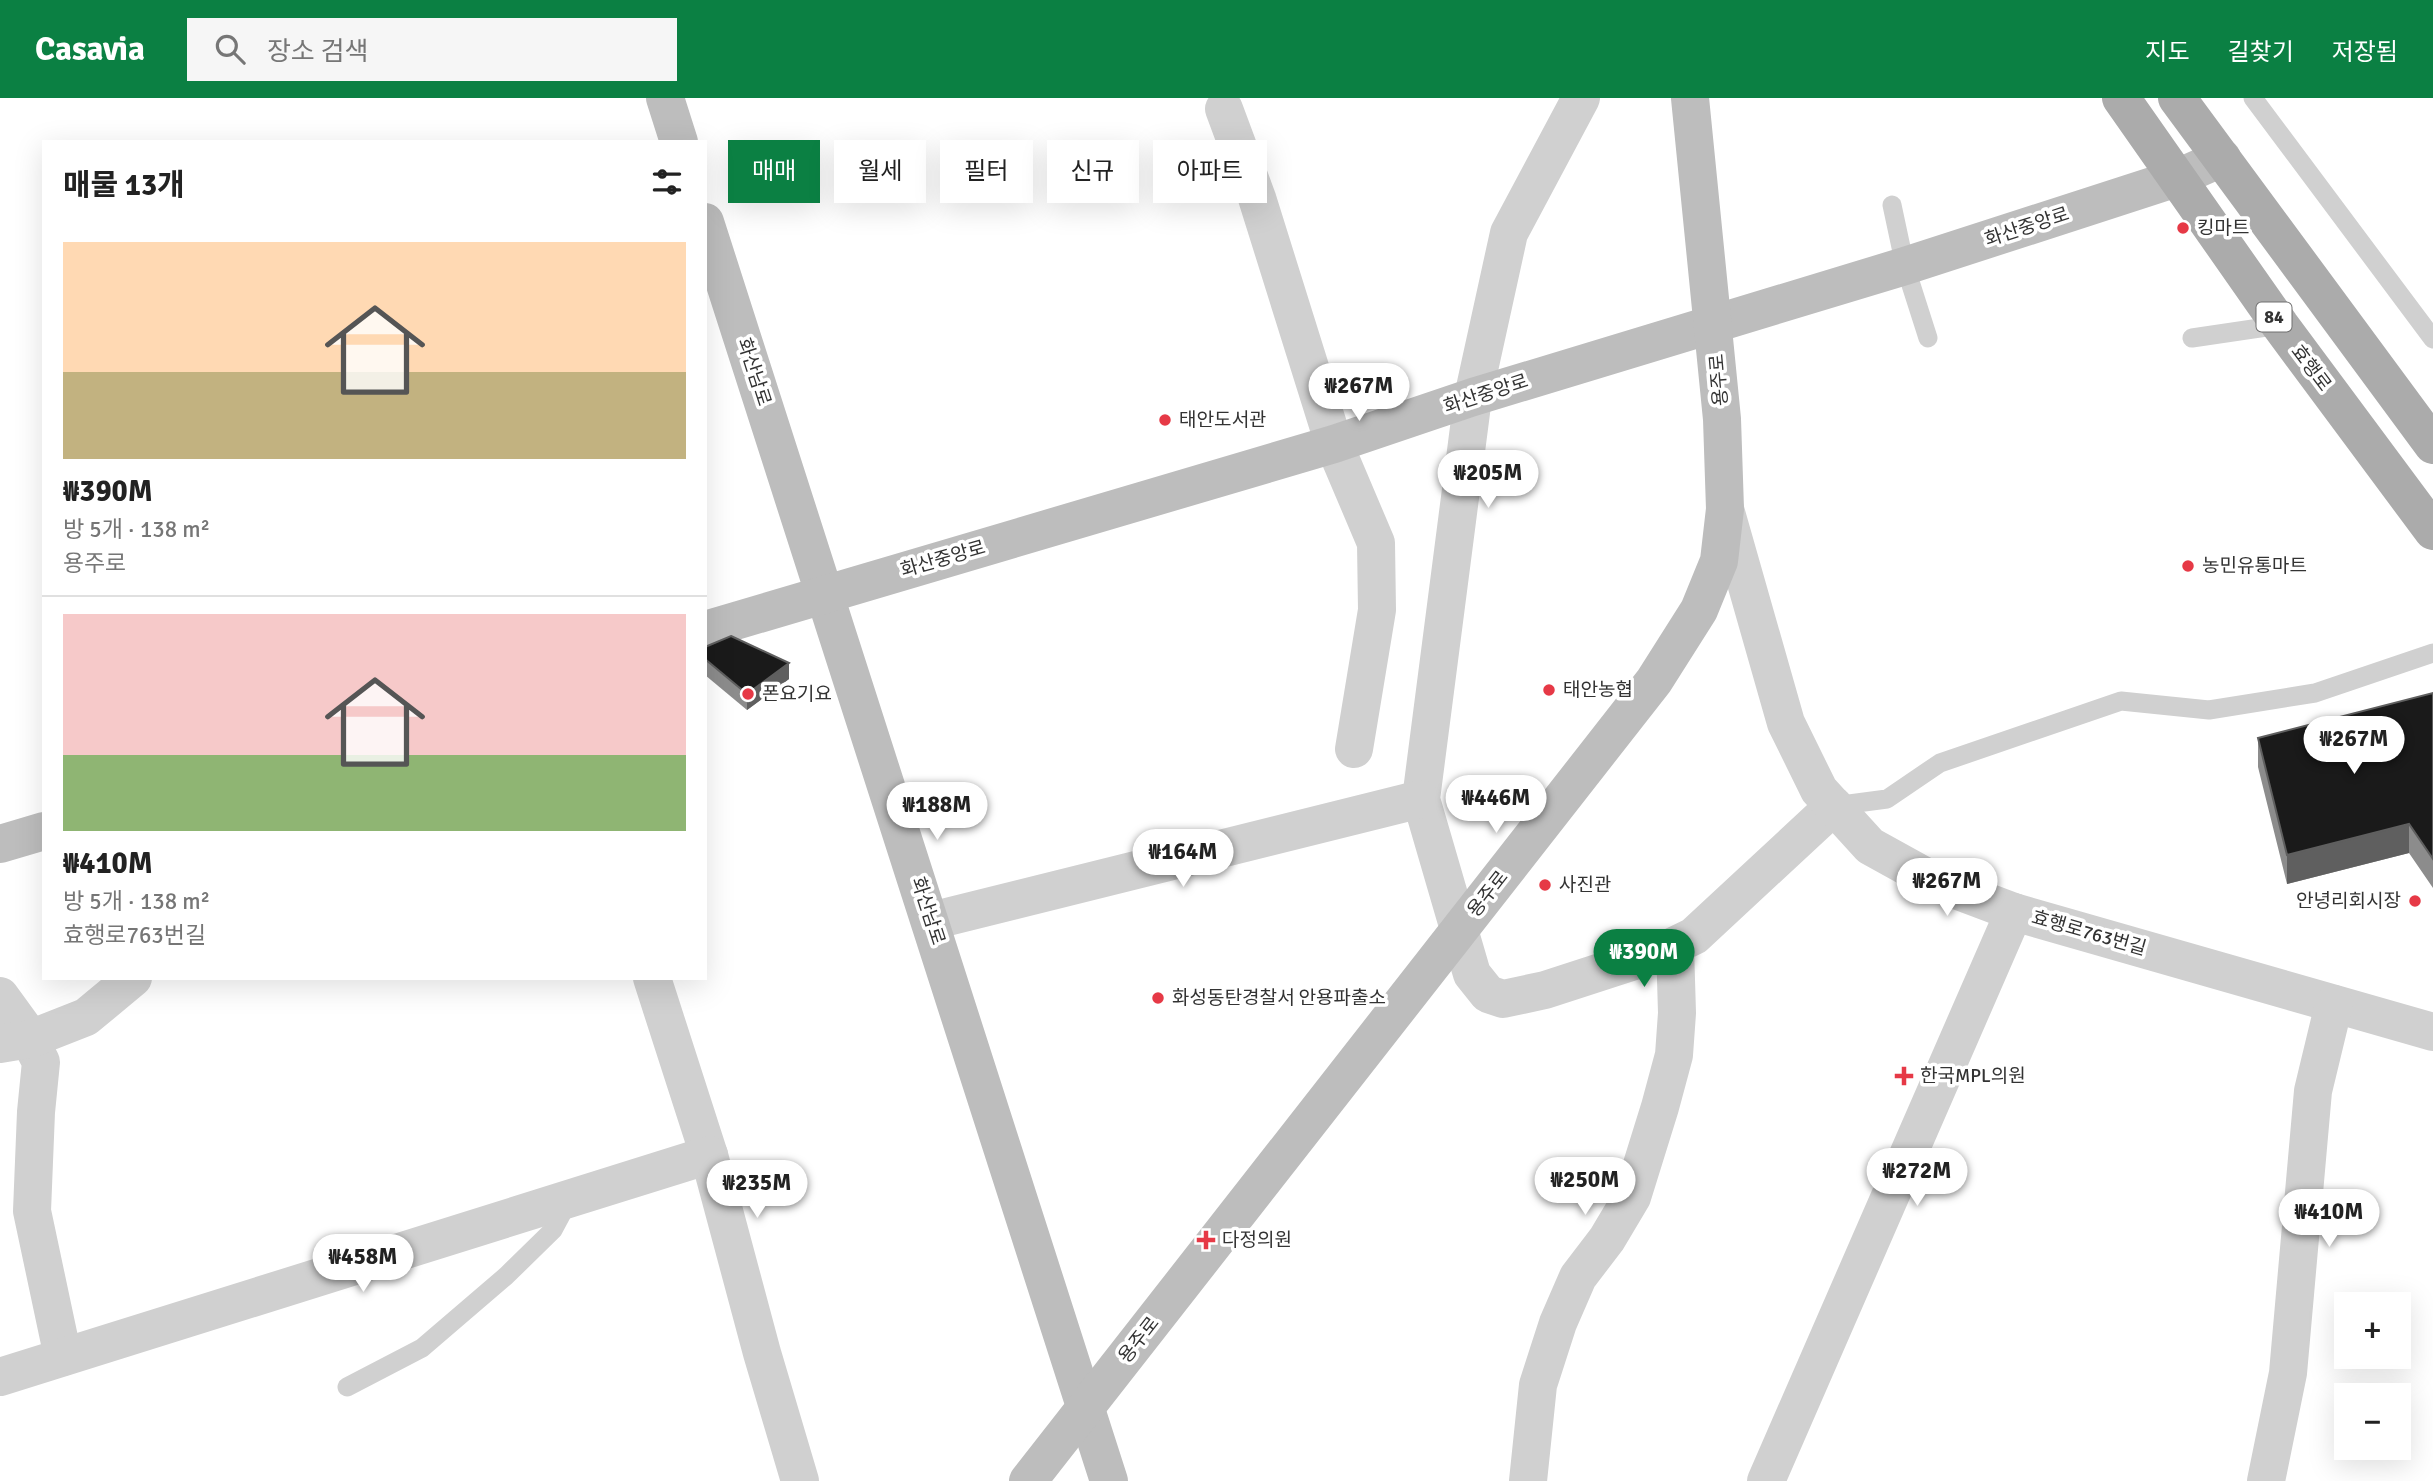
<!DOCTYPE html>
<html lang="ko">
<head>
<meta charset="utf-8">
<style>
	:root { --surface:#fff; --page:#f6f6f6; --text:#222; --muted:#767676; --line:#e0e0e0; --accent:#0b8043 }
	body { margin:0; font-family:Signika,"Noto Sans KR",sans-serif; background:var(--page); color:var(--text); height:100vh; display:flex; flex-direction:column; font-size:26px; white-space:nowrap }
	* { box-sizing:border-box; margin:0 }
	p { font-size:23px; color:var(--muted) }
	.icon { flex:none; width:38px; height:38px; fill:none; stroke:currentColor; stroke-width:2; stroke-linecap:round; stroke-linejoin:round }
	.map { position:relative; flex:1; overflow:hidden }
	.sheet { position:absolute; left:42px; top:42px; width:665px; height:840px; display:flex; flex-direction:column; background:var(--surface); border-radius:0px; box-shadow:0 7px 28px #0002 }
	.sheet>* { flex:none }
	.guide { position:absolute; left:728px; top:42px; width:665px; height:63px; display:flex; gap:14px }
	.tools { position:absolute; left:2334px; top:1194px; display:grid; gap:14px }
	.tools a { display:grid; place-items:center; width:77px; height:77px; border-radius:0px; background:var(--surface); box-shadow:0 7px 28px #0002; font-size:35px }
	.price { position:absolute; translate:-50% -60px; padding:0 16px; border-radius:24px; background:#fff; color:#222; font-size:23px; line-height:46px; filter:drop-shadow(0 2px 4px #0008) }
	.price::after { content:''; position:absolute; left:50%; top:42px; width:21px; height:16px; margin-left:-10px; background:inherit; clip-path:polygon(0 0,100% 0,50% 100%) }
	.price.active { background:var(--accent); color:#fff }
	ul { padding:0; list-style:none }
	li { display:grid; align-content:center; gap:14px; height:371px; padding:0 21px }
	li+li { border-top:2px solid var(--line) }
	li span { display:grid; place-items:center; height:217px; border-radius:0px; color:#555 }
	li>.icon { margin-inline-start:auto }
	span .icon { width:126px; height:126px; fill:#fffc; stroke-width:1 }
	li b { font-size:30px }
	h2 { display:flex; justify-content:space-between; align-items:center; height:84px; padding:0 21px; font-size:30px }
	.chip { padding:0 24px; border-radius:0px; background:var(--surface); box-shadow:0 7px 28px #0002; font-size:24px; line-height:63px }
	.chip.active { background:var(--accent); color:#fff }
	header { display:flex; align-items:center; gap:42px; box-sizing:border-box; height:98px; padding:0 35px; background:var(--accent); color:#fff }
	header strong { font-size:33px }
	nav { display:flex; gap:38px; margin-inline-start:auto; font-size:24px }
	.search { width:490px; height:63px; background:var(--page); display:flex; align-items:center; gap:18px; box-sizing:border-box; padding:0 24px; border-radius:0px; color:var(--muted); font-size:26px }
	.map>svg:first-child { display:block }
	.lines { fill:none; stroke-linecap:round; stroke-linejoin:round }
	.lane { stroke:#d0d0d0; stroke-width:19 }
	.street { stroke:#d0d0d0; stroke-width:38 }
	.secondary { stroke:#bdbdbd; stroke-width:38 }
	.primary { stroke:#ababab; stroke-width:38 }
	.wall { fill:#8c8c8c }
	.shaded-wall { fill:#5f5f5f }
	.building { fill:#1a1a1a; stroke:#5f5f5f; stroke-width:2 }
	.poi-dot { fill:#e63946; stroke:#fff; stroke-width:2.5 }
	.labels { text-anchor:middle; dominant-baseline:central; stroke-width:7; stroke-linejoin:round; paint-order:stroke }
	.shield { fill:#fff; stroke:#707070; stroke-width:2 }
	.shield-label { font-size:18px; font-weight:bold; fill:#333 }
	.street-label { font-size:19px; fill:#333; stroke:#fff }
	.poi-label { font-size:19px; fill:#333; stroke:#fff; text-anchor:start }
</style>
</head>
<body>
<header>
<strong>Casavia</strong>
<div class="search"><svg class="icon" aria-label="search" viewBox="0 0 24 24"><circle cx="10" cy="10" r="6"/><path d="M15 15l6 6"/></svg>장소 검색</div>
<nav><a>지도</a><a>길찾기</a><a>저장됨</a></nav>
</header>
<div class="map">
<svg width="2433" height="1383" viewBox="0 0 2433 1383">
	<rect width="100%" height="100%" fill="#fff"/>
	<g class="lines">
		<g class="lane">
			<polyline points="2253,0 2433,241"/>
			<polyline points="1892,107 1905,168 1928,240"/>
			<polyline points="2192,240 2280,227"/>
			<polyline points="1834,708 1887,701 1940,665 2121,603 2209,612 2315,595 2433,555"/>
			<polyline points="347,1289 422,1250 506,1178 553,1132 568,1104"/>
		</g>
		<g class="street">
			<polyline points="1581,0 1509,135 1473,299 1421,701 1472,876 1488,896 1503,901 1545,892 1659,855 1694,838 1834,708"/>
			<polyline points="1224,11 1257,100 1334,346 1376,445 1377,512 1354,651"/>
			<polyline points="1725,411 1786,625 1819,692 1870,748 1937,785 2014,814 2433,934"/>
			<polyline points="931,823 1421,701"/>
			<polyline points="652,880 709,1057 762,1255 800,1383"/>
			<polyline points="0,898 24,931 41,964 36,1014 32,1113 63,1259"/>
			<polyline points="0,946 30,941 86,919 133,880"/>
			<polyline points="0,1279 709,1057"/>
			<polyline points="1528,1383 1538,1287 1558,1225 1578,1179 1607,1141 1632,1099 1660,1009 1674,957 1677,915 1675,848"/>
			<polyline points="1766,1383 2014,814"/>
			<polyline points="2266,1383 2288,1275 2313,993 2334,906"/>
		</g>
		<g class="secondary">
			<polyline points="665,0 679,44"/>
			<polyline points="705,124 1109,1383"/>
			<polyline points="705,532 1334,346 1473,299 1905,168 2177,80 2222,60"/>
			<polyline points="0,746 44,733"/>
			<polyline points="1028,1383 1654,583 1699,512 1719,463 1725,411 1722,321 1690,0"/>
		</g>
		<g class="primary">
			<polyline points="2121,0 2280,227 2433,433"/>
			<polyline points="2177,0 2433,347"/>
		</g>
	</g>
	<g class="wall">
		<polygon points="705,549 789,581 747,612 705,577"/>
		<polygon points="2433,595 2433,790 2409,755 2287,786 2258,669 2258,640"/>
	</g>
	<g class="shaded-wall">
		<polygon points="789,565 789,581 747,612 747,596"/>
		<polygon points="2409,726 2409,755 2287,786 2287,757"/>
	</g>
	<g class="building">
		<polygon points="731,538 789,565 747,596 705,561 705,549"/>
		<polygon points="2433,595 2433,761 2409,726 2287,757 2258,640"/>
	</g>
	<g class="poi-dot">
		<circle cx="2183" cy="130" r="7"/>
		<circle cx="1165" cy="322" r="7"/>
		<circle cx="2188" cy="468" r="7"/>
		<circle cx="1549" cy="592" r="7"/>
		<circle cx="748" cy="596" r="7"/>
		<circle cx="1545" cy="787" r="7"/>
		<circle cx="2415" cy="803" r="7"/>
		<circle cx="1158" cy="900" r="7"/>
		<path d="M1900.5 967.5h7v7h7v7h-7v7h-7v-7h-7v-7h7z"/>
		<path d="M1202.5 1131.5h7v7h7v7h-7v7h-7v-7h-7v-7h7z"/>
	</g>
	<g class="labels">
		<rect class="shield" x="2256.5" y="204.5" width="35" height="29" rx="5"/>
		<g class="shield-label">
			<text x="2274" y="219">84</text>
		</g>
		<g class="street-label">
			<text transform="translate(2027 129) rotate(-18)">화산중앙로</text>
			<text transform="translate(2311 270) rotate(53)">효행로</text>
			<text transform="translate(754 274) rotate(72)">화산남로</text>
			<text transform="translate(1719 282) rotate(-95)">용주로</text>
			<text transform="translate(1486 296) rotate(-18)">화산중앙로</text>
			<text transform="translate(943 461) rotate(-16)">화산중앙로</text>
			<text transform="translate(1488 796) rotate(-52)">용주로</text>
			<text transform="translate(928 813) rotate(72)">화산남로</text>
			<text transform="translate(2089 835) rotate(16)">효행로763번길</text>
			<text transform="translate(1139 1242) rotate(-52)">용주로</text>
		</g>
		<g class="poi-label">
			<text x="2197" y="130">킹마트</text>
			<text x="1179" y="322">태안도서관</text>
			<text x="2202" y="468">농민유통마트</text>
			<text x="1563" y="592">태안농협</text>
			<text x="762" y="596">폰요기요</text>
			<text x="1559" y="787">사진관</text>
			<text x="2401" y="803" text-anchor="end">안녕리회시장</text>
			<text x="1172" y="900">화성동탄경찰서 안용파출소</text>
			<text x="1920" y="978">한국MPL의원</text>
			<text x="1222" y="1142">다정의원</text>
		</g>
	</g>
</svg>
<div class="tools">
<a>+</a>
<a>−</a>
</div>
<b class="price" style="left:1359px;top:325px">₩267M</b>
<b class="price" style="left:1488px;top:412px">₩205M</b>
<b class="price" style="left:2354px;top:678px">₩267M</b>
<b class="price" style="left:1496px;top:737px">₩446M</b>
<b class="price" style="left:937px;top:744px">₩188M</b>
<b class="price" style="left:1183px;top:791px">₩164M</b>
<b class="price" style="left:1947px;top:820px">₩267M</b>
<b class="price active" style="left:1644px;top:891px">₩390M</b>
<b class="price" style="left:1917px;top:1110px">₩272M</b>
<b class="price" style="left:1585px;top:1119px">₩250M</b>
<b class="price" style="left:757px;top:1122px">₩235M</b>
<b class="price" style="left:2329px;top:1151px">₩410M</b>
<b class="price" style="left:363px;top:1196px">₩458M</b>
<div class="guide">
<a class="chip active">매매</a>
<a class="chip">월세</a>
<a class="chip">필터</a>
<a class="chip">신규</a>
<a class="chip">아파트</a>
</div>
<section class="sheet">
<h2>매물 13개<svg class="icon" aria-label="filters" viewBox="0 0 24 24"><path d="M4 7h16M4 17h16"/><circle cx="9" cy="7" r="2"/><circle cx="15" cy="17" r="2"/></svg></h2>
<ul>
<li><span style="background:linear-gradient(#ffd9b3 60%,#c2b280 0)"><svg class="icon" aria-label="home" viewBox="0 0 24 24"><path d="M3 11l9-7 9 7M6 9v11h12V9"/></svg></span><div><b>₩390M</b><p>방 5개 · 138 m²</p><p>용주로</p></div></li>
<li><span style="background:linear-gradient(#f6c9c9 65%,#8fb573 0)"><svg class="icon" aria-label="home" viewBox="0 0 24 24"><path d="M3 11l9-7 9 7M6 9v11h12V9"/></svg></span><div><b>₩410M</b><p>방 5개 · 138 m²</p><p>효행로763번길</p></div></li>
</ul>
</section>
</div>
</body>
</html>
